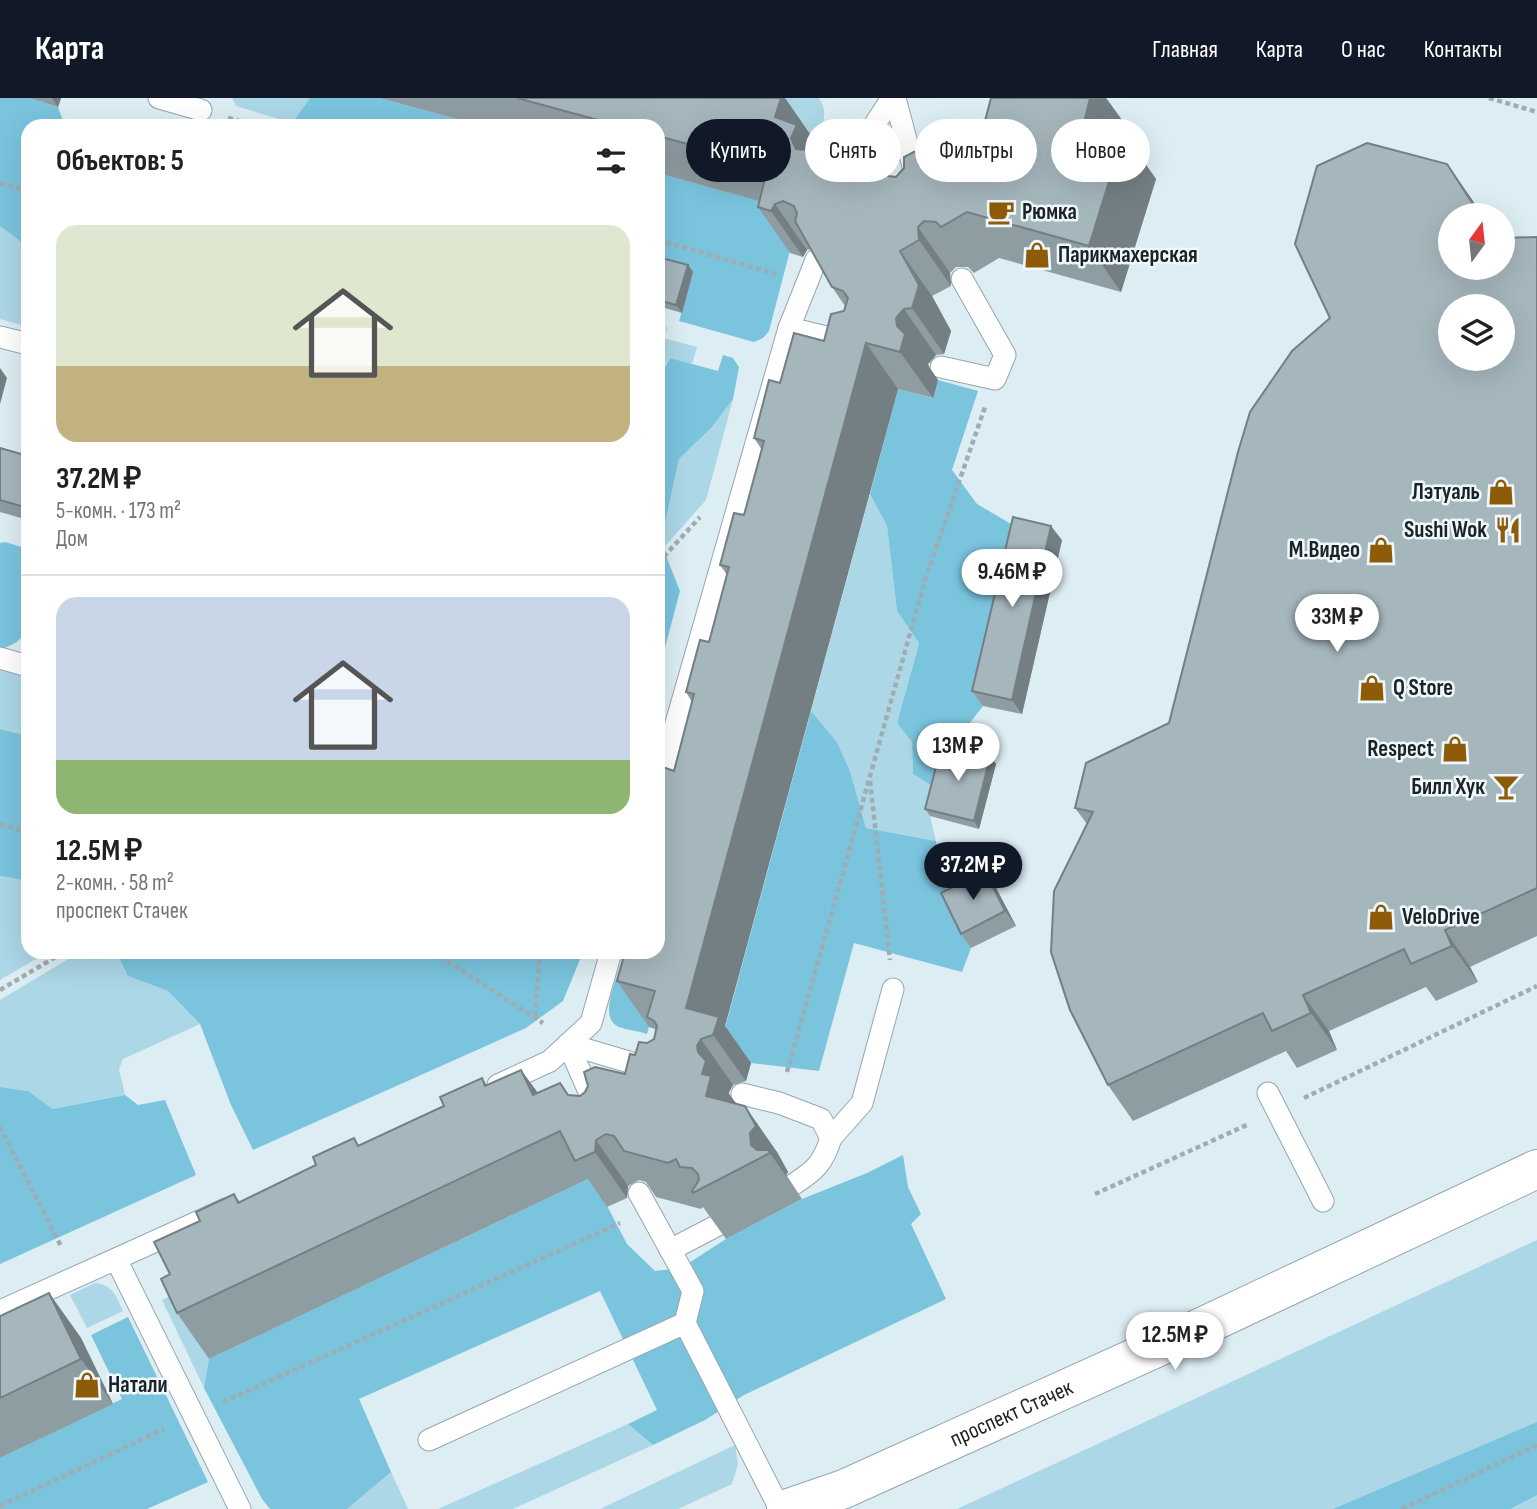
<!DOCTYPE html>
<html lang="ru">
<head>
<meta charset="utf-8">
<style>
	:root { --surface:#fff; --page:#f2f2f2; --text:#202124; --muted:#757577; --line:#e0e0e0; --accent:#111827 }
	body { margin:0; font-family:"Sofia Sans Condensed",sans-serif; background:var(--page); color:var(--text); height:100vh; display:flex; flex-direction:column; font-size:26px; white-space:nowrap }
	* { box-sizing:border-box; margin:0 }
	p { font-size:23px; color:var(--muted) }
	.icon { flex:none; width:38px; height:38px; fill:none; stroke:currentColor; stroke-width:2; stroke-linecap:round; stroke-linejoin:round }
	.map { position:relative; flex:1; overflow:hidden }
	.side { position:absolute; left:21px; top:21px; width:644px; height:840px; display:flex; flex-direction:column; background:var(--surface); border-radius:21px; box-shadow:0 7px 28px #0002 }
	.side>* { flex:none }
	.hud { position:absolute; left:686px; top:21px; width:665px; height:63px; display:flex; gap:14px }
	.needle { width:46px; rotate:15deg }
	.fabs { position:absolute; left:1438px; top:105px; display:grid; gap:14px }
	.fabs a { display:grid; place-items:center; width:77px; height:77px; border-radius:50%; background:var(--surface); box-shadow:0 7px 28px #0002; font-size:35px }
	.price { position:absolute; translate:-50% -60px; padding:0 16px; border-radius:24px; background:#fff; color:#222; font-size:23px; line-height:46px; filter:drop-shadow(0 2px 4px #0008) }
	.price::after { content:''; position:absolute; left:50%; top:42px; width:21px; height:16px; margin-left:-10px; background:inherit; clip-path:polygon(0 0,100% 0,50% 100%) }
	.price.current { background:var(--accent); color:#fff }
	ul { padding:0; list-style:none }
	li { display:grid; align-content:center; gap:14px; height:371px; padding:0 35px }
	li+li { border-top:2px solid var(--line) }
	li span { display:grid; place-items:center; height:217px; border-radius:21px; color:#555 }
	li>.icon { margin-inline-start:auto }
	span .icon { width:126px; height:126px; fill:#fffc; stroke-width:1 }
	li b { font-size:30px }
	h2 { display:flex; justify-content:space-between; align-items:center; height:84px; padding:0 35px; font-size:30px }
	.chip { padding:0 24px; border-radius:32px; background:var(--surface); box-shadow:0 7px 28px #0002; font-size:24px; line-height:63px }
	.chip.current { background:var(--accent); color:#fff }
	header { display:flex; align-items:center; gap:42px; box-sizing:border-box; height:98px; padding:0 35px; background:var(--accent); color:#fff }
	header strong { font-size:33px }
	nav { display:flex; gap:38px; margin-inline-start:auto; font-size:24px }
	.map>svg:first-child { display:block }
	.green { fill:#acd7e7 }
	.forest { fill:#7ac4de }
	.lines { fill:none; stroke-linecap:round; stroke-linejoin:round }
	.service-casing { stroke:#96a6ad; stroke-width:23 }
	.minor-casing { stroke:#96a6ad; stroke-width:40 }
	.path { stroke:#9fadb2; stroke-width:4.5; stroke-dasharray:5 3.5; stroke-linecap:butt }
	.service { stroke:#fff; stroke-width:21 }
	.minor { stroke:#fff; stroke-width:38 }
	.wall { fill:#8e9da2 }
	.shaded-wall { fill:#747f84 }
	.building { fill:#a5b6bc; stroke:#747f84; stroke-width:2; fill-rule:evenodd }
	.labels { text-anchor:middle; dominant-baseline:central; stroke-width:5; stroke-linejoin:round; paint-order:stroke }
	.poi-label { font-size:23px; font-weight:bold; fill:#1c2325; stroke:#eff9fd; text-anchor:start }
	.street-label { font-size:23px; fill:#1c2325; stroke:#eff9fd }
</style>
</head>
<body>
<header>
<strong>Карта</strong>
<nav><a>Главная</a><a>Карта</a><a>О нас</a><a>Контакты</a></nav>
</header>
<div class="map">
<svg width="1537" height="1411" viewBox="0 0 1537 1411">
	<rect width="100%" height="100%" fill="#dcedf4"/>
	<g class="green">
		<polygon points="232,0 310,0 292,25 236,8"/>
		<path d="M786,0H819C829,14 822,28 818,43L778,33Z"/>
		<polygon points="0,128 28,149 28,229 0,221"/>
		<polygon points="667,241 697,249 692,266 669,260 658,282 658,243"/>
		<polygon points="733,301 706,402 664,449 662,439 679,361 712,329"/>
		<polygon points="870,396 887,428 897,513 919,544 897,625 912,644 913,676 937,691 930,718 936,743 866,730 850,673 837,644 811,613"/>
		<polygon points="0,570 28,578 28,638 0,631"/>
		<polygon points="0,778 28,783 28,854 48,854 0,882"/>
		<polygon points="80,854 116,854 128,878 168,893 200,926 123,961 119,971 125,997 53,1011 28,993 0,989 0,902"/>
		<polygon points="1537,1142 1537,1411 957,1411"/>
		<path d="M95,1185C113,1187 116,1198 123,1213L87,1230L70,1197Z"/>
		<polygon points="186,1190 209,1261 204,1290 162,1202"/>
		<polygon points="628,1326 653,1347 513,1411 438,1411"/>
		<polygon points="735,1347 738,1366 732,1386 678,1411 600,1411"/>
		<polygon points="391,1374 408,1411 347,1411"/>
	</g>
	<g class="forest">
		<polygon points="0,0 29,0 58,9 65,28 28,28 28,149 0,128"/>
		<polygon points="310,0 379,0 483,28 290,28"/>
		<polygon points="658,75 800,114 769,233 763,240 754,244 679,223 693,174 658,165"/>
		<polygon points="723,257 733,260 739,269 733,301 712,329 679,361 662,439 668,463 680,493 658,576 658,282 670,260 718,273"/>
		<polygon points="938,282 978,293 952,372 977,406 1023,433 983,608 947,654 937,691 913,676 912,644 897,625 919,545 897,513 887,428 870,396 898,291 932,300"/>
		<path d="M5,444L28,451C28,474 33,515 24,535C19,545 11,547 2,551L0,550V445Z"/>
		<polygon points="811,613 837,644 850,673 866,730 936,743 951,810 971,850 962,874 854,845 819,973 751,965 718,956"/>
		<polygon points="0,631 28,638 28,783 0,778"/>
		<polygon points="116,854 583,854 563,903 526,930 253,1052 231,1007 200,926 168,893 128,878"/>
		<path d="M620,868L653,877L657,899L647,936C638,933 628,932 619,929C598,920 616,884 620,868Z"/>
		<polygon points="0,989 28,993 53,1011 125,997 138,1007 165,1002 196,1077 0,1166"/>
		<polygon points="903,1057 908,1089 921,1116 911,1126 946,1201 744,1297 705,1322 653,1347 628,1326 657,1312 600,1193 359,1301 391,1374 347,1411 270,1411 262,1401 204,1290 209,1261 592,1079 627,1146 655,1173 681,1170 726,1141 802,1101 867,1075"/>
		<polygon points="128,1219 208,1384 147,1411 0,1411 0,1360 122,1301 91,1237"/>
		<polygon points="1537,1324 1537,1397 1510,1411 1333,1411"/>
	</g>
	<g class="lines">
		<g class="service-casing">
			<g id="service">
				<polyline points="159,0 201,12"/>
				<polyline points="895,0 917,83"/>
				<polyline points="836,86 892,0"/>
				<polyline points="789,230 851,245"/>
				<polyline points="0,239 28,246"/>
				<polyline points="941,269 995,281 1005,257 962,181"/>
				<polyline points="0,560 28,568"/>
				<polyline points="658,688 789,230 816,162"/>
				<polyline points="568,946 656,972"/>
				<polyline points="568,946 598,1014"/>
				<polyline points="498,987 550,963 591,925 611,854"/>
				<polyline points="1268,995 1323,1103"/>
				<path d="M742,996L779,1005L821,1021L831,1040C823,1065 816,1072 794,1086"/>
				<polyline points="831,1040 862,1005 893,891"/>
				<polyline points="639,1095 693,1193 685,1225"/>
				<polyline points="670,1152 718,1127"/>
				<polyline points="116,1161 226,1111"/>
				<polyline points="0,1213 116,1161 240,1411"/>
				<polyline points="429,1342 685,1225 780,1411"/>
			</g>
		</g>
		<g class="minor-casing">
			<g id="minor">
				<path id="s1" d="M786,1411L844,1391L1174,1242L1537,1071"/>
			</g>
		</g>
		<g class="path">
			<polyline points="1489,0 1537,14"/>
			<polyline points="228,20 258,28"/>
			<polyline points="0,85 28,93"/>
			<polyline points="658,142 776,176"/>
			<polyline points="658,232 667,231"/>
			<polyline points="658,465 700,419"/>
			<polyline points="870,683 890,862"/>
			<polyline points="0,726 28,734"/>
			<polyline points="433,854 543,925"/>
			<polyline points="0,892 64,854"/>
			<polyline points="535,918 540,854"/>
			<polyline points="787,974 925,482 985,309"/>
			<polyline points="1304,1000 1537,888"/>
			<polyline points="0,1029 62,1150"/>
			<polyline points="1095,1096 1249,1026"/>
			<polyline points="223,1304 620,1125"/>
			<polyline points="0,1408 164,1331"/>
			<polyline points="1402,1411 1537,1347"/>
		</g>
		<use href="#service" class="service"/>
		<use href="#minor" class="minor"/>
	</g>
	<g class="wall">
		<polygon points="29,0 61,0 58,9"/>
		<polygon points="379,0 785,0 814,42 812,48 855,78 869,79 896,79 936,69 979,46 991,0 1106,0 1127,29 1125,37 1156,81 1121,194 999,160 974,175 968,169 956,169 950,175 951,188 932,198 951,233 944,256 936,257 928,266 929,269 938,282 933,300 898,291 725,928 751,965 746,983 733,987 729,994 729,996 736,1006 777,1054 788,1074 786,1077 802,1101 726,1141 703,1109 701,1111 656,1099 646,1084 639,1082 628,1088 627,1100 607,1109 588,1081 209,1261 177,1215 170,1176 200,1123 234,1096 240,1104 444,1008 482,980 487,987 521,972 538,995 580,998 625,976 635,957 647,945 654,941 656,932 655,931 649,929 617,883 623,861 618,854 658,854 658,689 674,673 692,604 686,594 709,544 727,477 720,467 744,417 762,352 754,340 780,285 824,243 844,213 845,208 832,189 811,151 807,152 803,159 790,155 758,109 759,103 658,75 658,28 483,28"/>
		<polygon points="1447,66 1473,103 1451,170 1537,139 1537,838 1470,869 1478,884 1436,903 1426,889 1329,933 1337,952 1297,970 1286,953 1133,1023 1108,987 1087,726 1075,710 1169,625 1330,220"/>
		<polygon points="658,159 688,167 693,174 682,215 658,208"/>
		<polygon points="0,350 28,358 28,422 0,414"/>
		<polygon points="1062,442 1022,616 983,608 972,593"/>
		<polygon points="990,659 996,666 979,731 930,718 925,711"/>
		<polygon points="985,773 995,788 1016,828 971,850 961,836"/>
		<polygon points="49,1195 81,1240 113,1306 0,1360 0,1218"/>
	</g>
	<g class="shaded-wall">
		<polygon points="52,0 61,0 58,9"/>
		<polygon points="755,0 785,0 814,42 812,49 828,97"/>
		<polygon points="1090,0 1106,0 1127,29 1125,37 1156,81 1121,194 1089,148 1084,25"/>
		<polygon points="828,39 860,85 852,80"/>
		<polygon points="923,49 955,95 966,116 934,70"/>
		<polygon points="1447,66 1473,103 1482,117 1480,117"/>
		<polygon points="775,106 807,152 803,159 771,113"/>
		<polygon points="918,129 950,175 951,188 919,142"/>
		<polygon points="900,153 932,198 951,233 944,256 912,210"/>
		<polygon points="688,167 693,174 682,215 676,207"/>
		<polygon points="904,211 936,257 928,266 929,269 938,282 933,300 900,254 896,220"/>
		<polygon points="866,245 898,291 725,928 751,965 746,983 713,937 686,910"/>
		<polygon points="0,270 7,280 0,306"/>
		<polygon points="1051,428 1062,442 1022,616 1012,602"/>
		<polygon points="990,659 996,666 979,731 974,723"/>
		<polygon points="985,773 995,788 1016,828 1005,813"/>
		<polygon points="1445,832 1470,869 1478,884 1452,848"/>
		<polygon points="1303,897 1329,933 1337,952 1311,915"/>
		<polygon points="701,941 733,987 729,994 729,996 738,1008 706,998 698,954 697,948"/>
		<polygon points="521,972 554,1017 533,997"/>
		<polygon points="745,1008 777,1054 788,1074 786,1077 802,1101 770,1055 760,1060 751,1047"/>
		<polygon points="596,1042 628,1088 627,1100 595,1054"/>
		<polygon points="49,1195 81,1240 113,1306 81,1261"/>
	</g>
	<g class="building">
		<polygon points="517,0 781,0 775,19 797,27 791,40 796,51 809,52 822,37 828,39 852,80 866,74 869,79 881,72 888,78 896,79 904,70 904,59 923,49 934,70 979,46 991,0 1090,0 1084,25 1124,35 1089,148 967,114 941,129 936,124 924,123 918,129 919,142 900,153 919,187 912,210 904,211 896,220 897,228 905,236 900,254 866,245 686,910 719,919 713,937 701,941 697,948 698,954 706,963 702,976 711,978 706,998 745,1008 756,1028 750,1035 751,1047 757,1052 768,1052 770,1055 693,1095 692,1093 699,1082 698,1076 692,1070 680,1069 676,1061 668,1065 624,1053 614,1038 606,1036 596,1042 595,1054 575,1063 560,1033 177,1215 161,1181 170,1176 154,1144 200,1123 196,1114 234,1096 238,1105 316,1067 313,1059 354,1040 358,1048 444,1008 440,999 482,980 485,988 521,972 533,997 560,985 568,997 580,998 585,994 588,988 584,974 595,969 625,976 630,956 635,957 639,944 647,945 654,941 657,928 654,923 647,919 655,893 617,883 625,854 658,854 658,730 659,726 658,726 658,689 663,669 674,673 694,596 686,594 700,542 709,544 729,469 720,467 734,415 744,417 764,343 754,340 769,282 780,285 794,235 824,243 831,216 844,213 848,200 843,193 832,189 795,123 797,115 794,108 783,103 775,106 771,113 758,109 768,68 658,38 658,28 620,28"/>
		<path d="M1367,45L1447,66L1480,117H1451V170H1503V140L1537,139V790L1445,832L1452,848L1411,866L1404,851L1303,897L1311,915L1272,933L1263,915L1108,987L1070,912L1051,854L1054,793L1093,714L1075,710L1086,665L1169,625L1238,354L1250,314L1292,253L1330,220L1295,146L1317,68ZM1451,208H1503V261H1451Z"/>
		<polygon points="658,159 688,167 676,207 658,202"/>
		<polygon points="0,350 28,358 28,410 0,402"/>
		<polygon points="1013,419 1051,428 1012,602 972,593"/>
		<polygon points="942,646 990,659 974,723 925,711"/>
		<polygon points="985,773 1005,813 961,836 941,795"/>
		<polygon points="49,1195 81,1261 0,1300 0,1218"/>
	</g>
	<defs>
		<g id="cafe-bare" transform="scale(2.1)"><path d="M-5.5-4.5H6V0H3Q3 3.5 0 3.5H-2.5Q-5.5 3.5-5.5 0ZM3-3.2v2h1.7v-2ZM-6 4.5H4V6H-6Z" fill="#8e5c08" stroke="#eff9fd" stroke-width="2.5" paint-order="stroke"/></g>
		<g id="shop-bare" transform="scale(2.1)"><path d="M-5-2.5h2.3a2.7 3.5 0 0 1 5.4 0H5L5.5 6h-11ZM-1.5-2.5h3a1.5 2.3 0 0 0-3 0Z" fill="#8e5c08" stroke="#eff9fd" stroke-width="2.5" paint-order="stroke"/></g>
		<g id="restaurant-bare" transform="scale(2.1)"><path d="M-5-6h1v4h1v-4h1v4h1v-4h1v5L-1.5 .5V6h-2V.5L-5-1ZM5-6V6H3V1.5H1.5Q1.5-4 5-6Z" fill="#8e5c08" stroke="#eff9fd" stroke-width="2.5" paint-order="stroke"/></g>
		<g id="bar-bare" transform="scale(2.1)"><path d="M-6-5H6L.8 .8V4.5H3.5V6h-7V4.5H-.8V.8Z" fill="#8e5c08" stroke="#eff9fd" stroke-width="2.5" paint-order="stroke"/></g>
	</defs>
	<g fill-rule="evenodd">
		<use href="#cafe-bare" x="1001" y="114"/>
		<use href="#shop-bare" x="1037" y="157"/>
		<use href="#shop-bare" x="1501" y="394"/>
		<use href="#restaurant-bare" x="1508" y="432"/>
		<use href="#shop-bare" x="1381" y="452"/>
		<use href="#shop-bare" x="1372" y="590"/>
		<use href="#shop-bare" x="1455" y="651"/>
		<use href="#bar-bare" x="1506" y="689"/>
		<use href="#shop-bare" x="1381" y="819"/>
		<use href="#shop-bare" x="87" y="1287"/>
	</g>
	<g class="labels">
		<g class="poi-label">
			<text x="1022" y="114">Рюмка</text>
			<text x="1058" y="157">Парикмахерская</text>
			<text x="1480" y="394" text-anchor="end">Лэтуаль</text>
			<text x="1487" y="432" text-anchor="end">Sushi Wok</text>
			<text x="1360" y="452" text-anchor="end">М.Видео</text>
			<text x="1393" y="590">Q Store</text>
			<text x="1434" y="651" text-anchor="end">Respect</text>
			<text x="1485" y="689" text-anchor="end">Билл Хук</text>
			<text x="1402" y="819">VeloDrive</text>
			<text x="108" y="1287">Натали</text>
		</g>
		<g class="street-label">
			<text stroke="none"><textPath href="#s1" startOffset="245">проспект Стачек</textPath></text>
		</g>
	</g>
</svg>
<div class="fabs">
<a><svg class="needle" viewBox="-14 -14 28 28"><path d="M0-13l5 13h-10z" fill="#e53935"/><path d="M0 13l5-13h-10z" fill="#757577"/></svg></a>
<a><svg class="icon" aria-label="layers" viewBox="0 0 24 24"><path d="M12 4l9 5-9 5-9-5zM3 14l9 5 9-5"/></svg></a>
</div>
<b class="price" style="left:1012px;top:511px">9.46M ₽</b>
<b class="price" style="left:1337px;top:556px">33M ₽</b>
<b class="price" style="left:958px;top:685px">13M ₽</b>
<b class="price current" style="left:973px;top:804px">37.2M ₽</b>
<b class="price" style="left:1175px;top:1274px">12.5M ₽</b>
<div class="hud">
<a class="chip current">Купить</a>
<a class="chip">Снять</a>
<a class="chip">Фильтры</a>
<a class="chip">Новое</a>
</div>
<section class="side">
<h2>Объектов: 5<svg class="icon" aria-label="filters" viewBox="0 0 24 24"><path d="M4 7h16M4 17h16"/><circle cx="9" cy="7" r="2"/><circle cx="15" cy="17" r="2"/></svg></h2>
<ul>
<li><span style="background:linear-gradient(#dfe7d0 65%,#c2b280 0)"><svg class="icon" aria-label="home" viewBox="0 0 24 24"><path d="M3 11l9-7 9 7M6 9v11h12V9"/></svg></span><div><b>37.2M ₽</b><p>5-комн. · 173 m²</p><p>Дом</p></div></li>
<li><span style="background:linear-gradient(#c9d6e8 75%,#8fb573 0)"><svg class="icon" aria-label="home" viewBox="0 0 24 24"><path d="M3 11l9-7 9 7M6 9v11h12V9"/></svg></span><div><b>12.5M ₽</b><p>2-комн. · 58 m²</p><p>проспект Стачек</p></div></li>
</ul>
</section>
</div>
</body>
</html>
